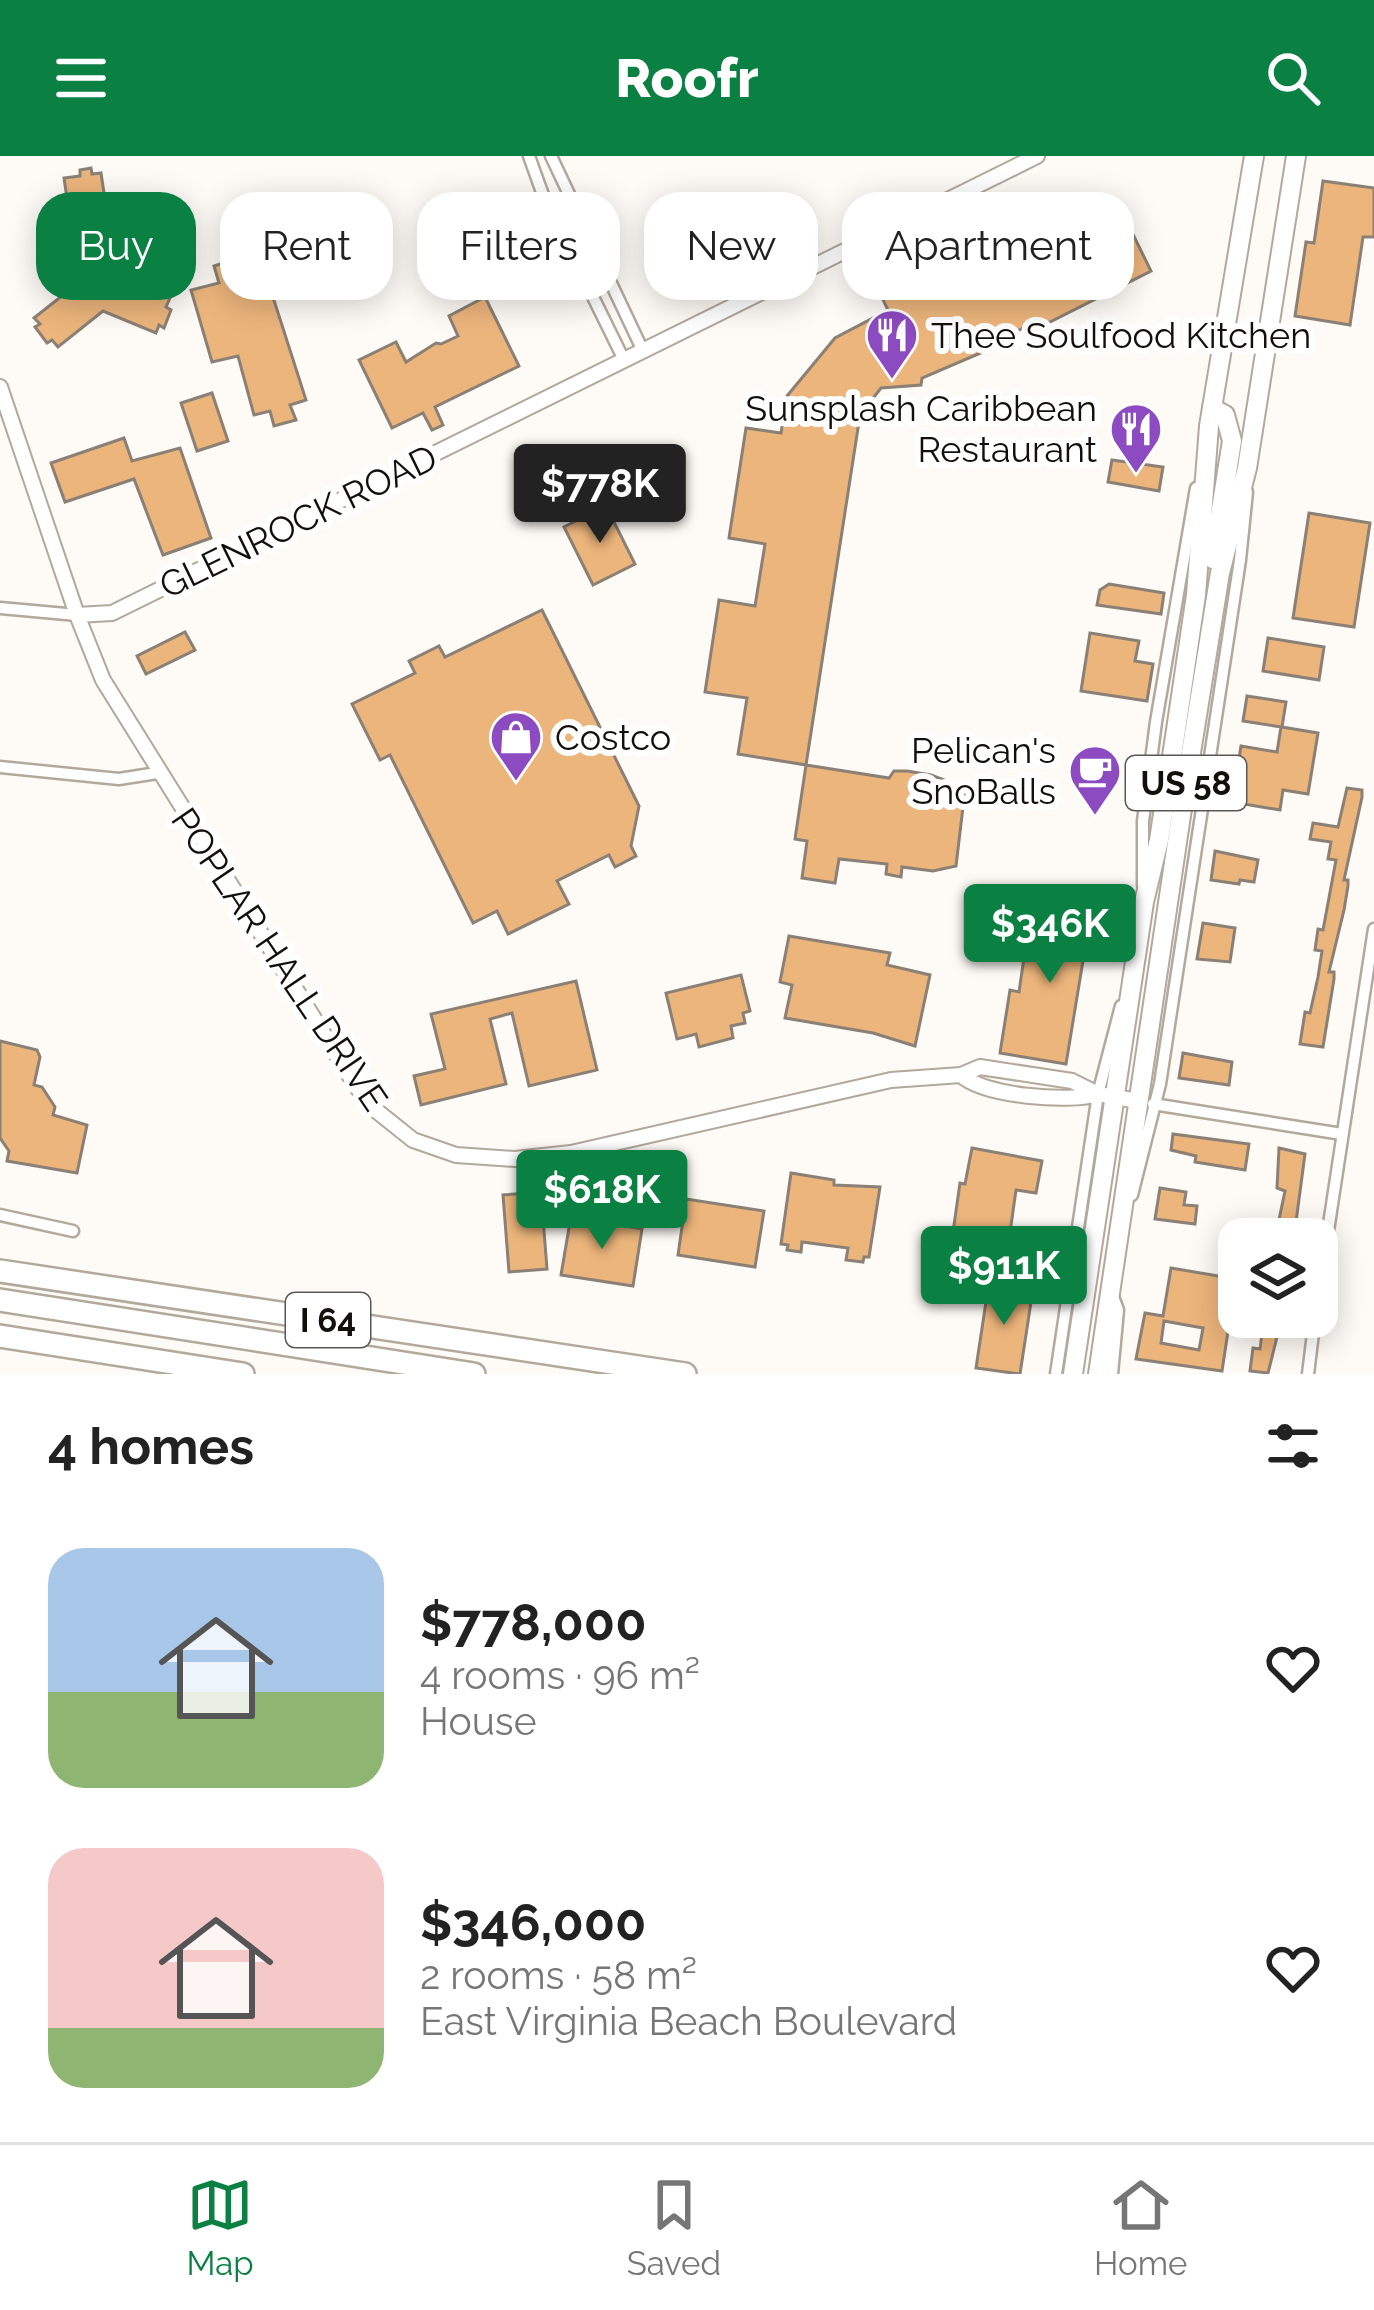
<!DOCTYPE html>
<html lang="en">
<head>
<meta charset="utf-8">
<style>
	:root { --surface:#fff; --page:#f6f6f6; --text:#222; --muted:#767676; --line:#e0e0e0; --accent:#0b8043 }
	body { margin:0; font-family:Raleway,sans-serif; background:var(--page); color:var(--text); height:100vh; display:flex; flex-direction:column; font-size:45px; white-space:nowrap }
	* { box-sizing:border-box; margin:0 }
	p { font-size:39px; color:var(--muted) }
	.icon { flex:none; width:66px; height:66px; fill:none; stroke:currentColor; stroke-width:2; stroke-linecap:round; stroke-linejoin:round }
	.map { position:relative; height:1218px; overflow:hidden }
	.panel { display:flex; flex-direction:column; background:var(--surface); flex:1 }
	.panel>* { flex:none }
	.guide { position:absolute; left:36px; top:36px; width:1302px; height:108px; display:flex; gap:24px }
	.fabs { position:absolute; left:1218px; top:1062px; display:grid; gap:24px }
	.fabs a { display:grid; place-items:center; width:120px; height:120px; border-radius:24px; background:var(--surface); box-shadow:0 6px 30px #0003; font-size:60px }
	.price { position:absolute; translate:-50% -102px; padding:0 27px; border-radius:12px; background:var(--accent); color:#fff; font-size:39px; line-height:78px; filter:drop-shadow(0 3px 6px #0008) }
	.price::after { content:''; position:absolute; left:50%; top:72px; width:36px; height:27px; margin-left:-18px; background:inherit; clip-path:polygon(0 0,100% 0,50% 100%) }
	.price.on { background:#222; color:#fff }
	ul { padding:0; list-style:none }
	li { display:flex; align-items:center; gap:36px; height:300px; padding:0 48px }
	li span { display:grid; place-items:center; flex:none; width:336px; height:240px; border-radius:36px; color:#555 }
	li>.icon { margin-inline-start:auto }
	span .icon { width:144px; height:144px; fill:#fffc; stroke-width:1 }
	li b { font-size:51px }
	h2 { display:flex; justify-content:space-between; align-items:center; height:144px; padding:0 48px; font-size:51px }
	.chip { padding:0 42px; border-radius:36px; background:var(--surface); box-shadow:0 6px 30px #0003; font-size:42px; line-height:108px }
	.chip.on { background:var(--accent); color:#fff }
	header { display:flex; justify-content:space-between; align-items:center; height:156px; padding:0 48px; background:var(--accent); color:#fff; font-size:54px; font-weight:800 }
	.tabs { display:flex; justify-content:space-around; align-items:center; height:168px; border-top:3px solid var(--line); background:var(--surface); font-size:33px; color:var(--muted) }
	.tabs a { display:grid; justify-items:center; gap:6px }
	.tabs .on { color:var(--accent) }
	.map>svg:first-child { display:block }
	.building { fill:#ecb57c; stroke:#8b8075; stroke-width:3; fill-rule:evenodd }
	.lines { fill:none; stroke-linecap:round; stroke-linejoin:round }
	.minor-casing { stroke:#b2a89c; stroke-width:15 }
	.tertiary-casing { stroke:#b2a89c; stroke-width:18 }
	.primary-casing { stroke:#b2a89c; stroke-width:22 }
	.motorway-casing { stroke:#b2a89c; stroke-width:26 }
	.minor { stroke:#fff; stroke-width:10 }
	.tertiary { stroke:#fff; stroke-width:14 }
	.primary { stroke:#fff; stroke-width:18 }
	.motorway { stroke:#fff; stroke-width:21 }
	.labels { text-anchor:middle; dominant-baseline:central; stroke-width:12; stroke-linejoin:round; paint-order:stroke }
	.shield { fill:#fff; stroke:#5a5754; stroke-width:3 }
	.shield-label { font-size:33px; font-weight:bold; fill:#130f0b }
	.poi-label { font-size:36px; fill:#130f0b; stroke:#fff; text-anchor:start }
	.street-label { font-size:36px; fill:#130f0b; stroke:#fff }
</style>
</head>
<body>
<header><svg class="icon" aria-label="menu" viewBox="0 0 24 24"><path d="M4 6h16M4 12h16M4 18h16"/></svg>Roofr<svg class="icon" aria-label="search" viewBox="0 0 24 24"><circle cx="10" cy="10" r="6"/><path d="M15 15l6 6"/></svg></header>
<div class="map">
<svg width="1374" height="1218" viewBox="0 0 1374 1218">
	<rect width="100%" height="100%" fill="#fefaf5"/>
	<g class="building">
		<polygon points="91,12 92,18 101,17 114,104 119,103 132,120 129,126 170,142 166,151 171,154 164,172 159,169 156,177 103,155 58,191 52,184 47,187 35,171 40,168 34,162 72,132 52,119 56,109 78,117 64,22 80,20 80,14"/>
		<polygon points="1323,25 1374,32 1374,81 1363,81 1350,169 1295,160 1306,86 1314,87"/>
		<polygon points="1118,48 1151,115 1042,170 1036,166 988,189 990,193 922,222 921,229 881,232 860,259 806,609 889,622 894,615 907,615 931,619 944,624 942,631 965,634 956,710 933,715 902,711 901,721 886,718 887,708 839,703 835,727 802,722 807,685 795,683 806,609 738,598 747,542 705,536 719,444 755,450 765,388 729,382 746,272 781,277 787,240 835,182 888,154 874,125 988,68 1006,103"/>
		<polygon points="233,104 238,121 264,113 306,244 290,249 296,264 274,270 270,255 254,259 238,200 212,206 191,134 219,127 214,110"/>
		<polygon points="485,141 519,210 435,251 443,269 432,274 423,257 392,272 359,204 396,186 406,206 436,187 441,188 458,180 449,160"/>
		<polygon points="212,237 228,285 197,295 181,247"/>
		<polygon points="124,282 132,305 180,292 211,382 163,399 134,323 65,346 51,307"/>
		<polygon points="1112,304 1163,311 1159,335 1108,326"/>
		<polygon points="606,350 635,408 593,429 564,371"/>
		<polygon points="1309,357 1370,367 1354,471 1293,462"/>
		<polygon points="1109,428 1164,437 1161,458 1097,449 1100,434"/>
		<polygon points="542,454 639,650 631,690 636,700 615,711 609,699 557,725 569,748 508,778 497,755 473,767 390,599 380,604 352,548 415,517 409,505 439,490 445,501"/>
		<polygon points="185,476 195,494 146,518 137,500"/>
		<polygon points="1090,477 1139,485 1135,505 1153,508 1147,545 1081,535"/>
		<polygon points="1268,482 1324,491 1319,524 1263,515"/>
		<polygon points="1247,540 1286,546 1282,571 1318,577 1308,638 1283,634 1280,654 1232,646 1241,590 1277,596 1281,571 1243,565"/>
		<polygon points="1347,632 1362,634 1362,641 1344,724 1348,724 1348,730 1344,754 1329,816 1334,816 1334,823 1323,891 1300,888 1305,856 1310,857 1318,821 1322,795 1315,794 1318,773 1323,774 1336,704 1328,703 1331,686 1310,683 1313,667 1338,671"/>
		<polygon points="1215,695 1258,704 1254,726 1240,724 1239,728 1211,724"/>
		<polygon points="1060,733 1094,738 1066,908 1000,897 1010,834 1019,836 1025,795 1038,797 1042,771 1054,773"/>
		<polygon points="1203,767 1235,772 1230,806 1197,803"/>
		<polygon points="789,780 890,797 887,809 930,819 915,890 873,877 785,862 792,829 780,826"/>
		<polygon points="741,819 750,855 743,857 745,867 731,870 733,882 699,891 696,878 677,883 666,837"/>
		<polygon points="576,825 597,914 529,930 512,857 490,863 506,928 421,949 414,920 445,913 431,858"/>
		<polygon points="0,885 37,894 40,901 34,929 42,931 55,951 53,959 87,969 77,1017 7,1005 9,995 0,982"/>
		<polygon points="1183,897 1232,906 1229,929 1179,922"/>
		<polygon points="1173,978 1249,988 1245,1014 1195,1006 1196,1000 1171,994"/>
		<polygon points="972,992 1042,1005 1036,1037 1016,1034 1008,1091 952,1083 960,1027 965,1028"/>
		<polygon points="1279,992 1305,998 1294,1081 1276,1078 1285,1035 1277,1032"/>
		<polygon points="791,1017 834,1024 834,1029 880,1031 869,1101 864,1101 863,1106 846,1104 848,1092 802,1086 801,1096 787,1094 788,1089 781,1088"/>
		<polygon points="1160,1032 1186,1036 1184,1049 1197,1050 1195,1068 1155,1063"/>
		<polygon points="541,1036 547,1113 509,1116 503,1039"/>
		<polygon points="686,1043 764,1055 755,1111 678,1099"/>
		<polygon points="571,1060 642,1073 633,1130 561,1119"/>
		<path d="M1171,1112L1236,1123L1222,1215L1136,1203L1145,1157L1163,1160ZM1164,1165L1203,1172L1199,1194L1161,1187Z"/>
		<polygon points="989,1126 1033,1133 1020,1218 976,1212"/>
		<polygon points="1264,1161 1282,1161 1268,1217 1250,1215 1253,1192 1260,1193"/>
	</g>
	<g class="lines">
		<g class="minor-casing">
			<g id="minor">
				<polyline points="529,0 543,39 624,204"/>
				<polyline points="551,0 643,195"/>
				<polyline points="0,452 77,459"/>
				<polyline points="0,611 119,623 157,617"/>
				<polyline points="1143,729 1143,665 1156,566 1196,332"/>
				<polyline points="1153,948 1342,978"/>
				<polyline points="1132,1039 1160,928 1240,404 1247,336"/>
				<polyline points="0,1059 73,1075"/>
				<polyline points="1317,1147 1374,773"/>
				<polyline points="1056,1218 1098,938 1121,850"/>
				<polyline points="1112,1218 1118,1154 1112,1138"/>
				<polyline points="1308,1218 1315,1161"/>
			</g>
		</g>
		<g class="tertiary-casing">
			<g id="tertiary">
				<polyline points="0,231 77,459 103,524 356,930 373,952 413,984 456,999 515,1003 571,997 891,924 961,919 980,911 1072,925 1098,938 1138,945"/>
				<polyline points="77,459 112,457 1037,0"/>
				<path d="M961,919C984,940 1069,947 1098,938"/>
			</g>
		</g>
		<g class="primary-casing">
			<g id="primary">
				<polyline points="1212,252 1225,259 1232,285 1213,403"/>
				<polyline points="1073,1218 1144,746 1159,684 1176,574 1196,439 1209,270 1254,0"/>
				<polyline points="1098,1218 1183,646 1220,417 1247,312 1296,0"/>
			</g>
		</g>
		<g class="motorway-casing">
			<g id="motorway">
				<polyline points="0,1115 685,1218"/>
				<polyline points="0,1144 474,1218"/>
				<polyline points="0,1180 243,1218"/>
			</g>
		</g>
		<use href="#minor" class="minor"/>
		<use href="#tertiary" class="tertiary"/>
		<use href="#primary" class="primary"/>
		<use href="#motorway" class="motorway"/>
	</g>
	<defs>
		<g id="restaurant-pin" transform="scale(2.7)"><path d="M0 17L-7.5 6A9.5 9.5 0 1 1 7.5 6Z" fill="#8c4bc0" stroke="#fff"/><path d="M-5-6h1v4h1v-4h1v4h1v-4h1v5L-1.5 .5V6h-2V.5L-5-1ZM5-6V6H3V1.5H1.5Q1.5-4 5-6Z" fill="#fff"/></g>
		<g id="shop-pin" transform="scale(2.7)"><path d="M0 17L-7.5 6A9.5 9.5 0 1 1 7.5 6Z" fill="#8c4bc0" stroke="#fff"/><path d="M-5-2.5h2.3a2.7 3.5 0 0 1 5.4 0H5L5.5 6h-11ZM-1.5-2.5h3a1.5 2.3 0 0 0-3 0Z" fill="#fff"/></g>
		<g id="cafe-pin" transform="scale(2.7)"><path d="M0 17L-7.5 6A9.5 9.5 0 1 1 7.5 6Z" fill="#8c4bc0" stroke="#fff"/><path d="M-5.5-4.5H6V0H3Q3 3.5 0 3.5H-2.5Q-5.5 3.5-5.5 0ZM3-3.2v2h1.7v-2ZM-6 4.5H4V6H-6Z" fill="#fff"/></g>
	</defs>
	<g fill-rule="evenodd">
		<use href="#restaurant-pin" x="892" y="179"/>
		<use href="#restaurant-pin" x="1136" y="273"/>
		<use href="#shop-pin" x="516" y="581"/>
		<use href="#cafe-pin" x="1095" y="615"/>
	</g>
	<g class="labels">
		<g class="shield">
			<rect x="1126" y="600" width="120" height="54" rx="9"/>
			<rect x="286" y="1137" width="84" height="54" rx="9"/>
		</g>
		<g class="shield-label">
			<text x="1186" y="627">US 58</text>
			<text x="328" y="1164">I 64</text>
		</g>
		<g class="poi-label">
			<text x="931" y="179">Thee Soulfood Kitchen</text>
			<text x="1097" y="252" text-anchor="end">Sunsplash Caribbean<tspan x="1097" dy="41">Restaurant</tspan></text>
			<text x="555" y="581">Costco</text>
			<text x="1056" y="594" text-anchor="end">Pelican's<tspan x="1056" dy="41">SnoBalls</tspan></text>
		</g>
		<g class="street-label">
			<text transform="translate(298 365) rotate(-26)">GLENROCK ROAD</text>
			<text transform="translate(280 803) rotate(56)">POPLAR HALL DRIVE</text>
		</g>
	</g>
</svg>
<div class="fabs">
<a><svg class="icon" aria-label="layers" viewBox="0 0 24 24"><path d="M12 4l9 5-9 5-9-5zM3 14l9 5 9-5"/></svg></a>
</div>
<b class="price on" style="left:600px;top:390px">$778K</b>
<b class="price" style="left:1050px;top:830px">$346K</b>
<b class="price" style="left:602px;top:1096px">$618K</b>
<b class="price" style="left:1004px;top:1172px">$911K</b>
<div class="guide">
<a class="chip on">Buy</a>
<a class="chip">Rent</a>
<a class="chip">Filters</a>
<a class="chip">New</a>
<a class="chip">Apartment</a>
</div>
</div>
<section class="panel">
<h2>4 homes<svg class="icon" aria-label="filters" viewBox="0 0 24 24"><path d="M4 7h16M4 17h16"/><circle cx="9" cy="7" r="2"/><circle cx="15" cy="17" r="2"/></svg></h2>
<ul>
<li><span style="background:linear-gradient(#a9c7e8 60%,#8fb573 0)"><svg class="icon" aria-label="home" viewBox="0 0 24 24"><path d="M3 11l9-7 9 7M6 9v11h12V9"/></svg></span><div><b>$778,000</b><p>4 rooms · 96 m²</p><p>House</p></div><svg class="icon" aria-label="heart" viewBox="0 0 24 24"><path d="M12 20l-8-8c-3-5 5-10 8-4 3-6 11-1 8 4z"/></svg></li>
<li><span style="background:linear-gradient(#f6c9c9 75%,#8fb573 0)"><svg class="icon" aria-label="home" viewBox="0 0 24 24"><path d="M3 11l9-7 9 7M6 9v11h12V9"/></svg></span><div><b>$346,000</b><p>2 rooms · 58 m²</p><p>East Virginia Beach Boulevard</p></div><svg class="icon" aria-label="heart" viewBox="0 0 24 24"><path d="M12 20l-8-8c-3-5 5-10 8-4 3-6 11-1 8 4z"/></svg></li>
</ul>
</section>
<nav class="tabs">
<a class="on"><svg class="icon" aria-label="map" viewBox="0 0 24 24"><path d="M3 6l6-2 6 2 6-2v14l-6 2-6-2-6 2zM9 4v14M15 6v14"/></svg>Map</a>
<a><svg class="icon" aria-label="saved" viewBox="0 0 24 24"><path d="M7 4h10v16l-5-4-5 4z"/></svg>Saved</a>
<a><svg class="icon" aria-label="home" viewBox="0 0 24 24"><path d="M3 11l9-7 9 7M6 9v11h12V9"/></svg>Home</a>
</nav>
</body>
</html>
